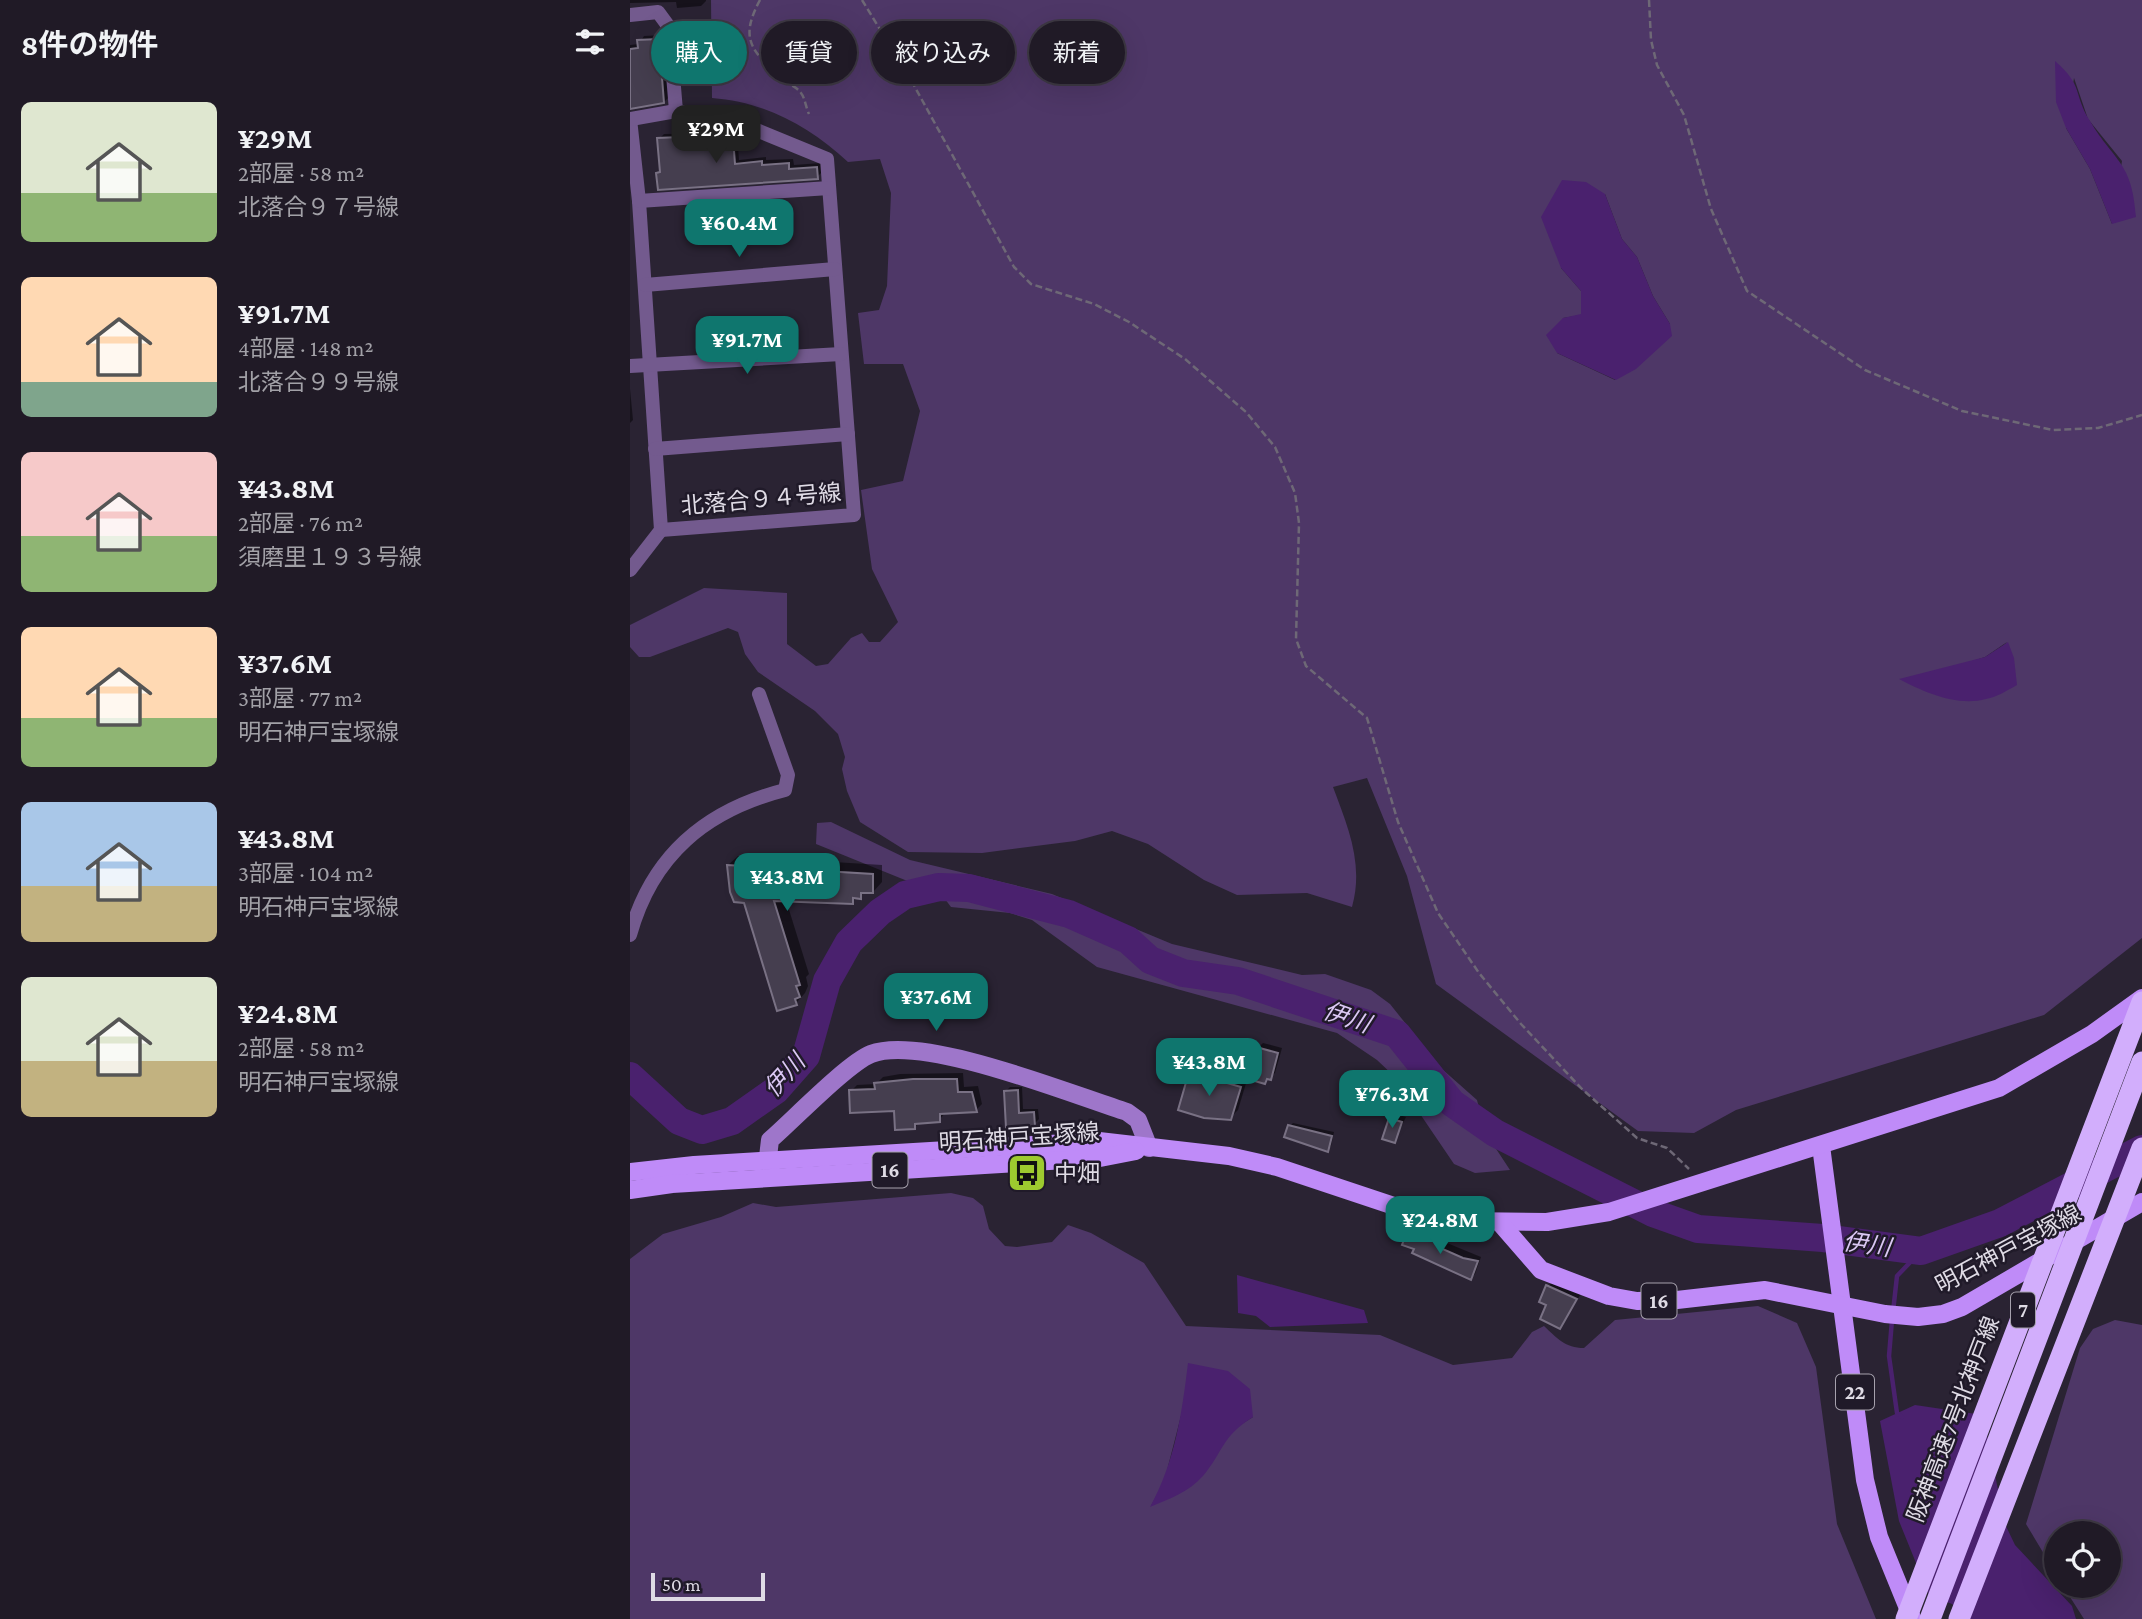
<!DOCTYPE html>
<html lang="ja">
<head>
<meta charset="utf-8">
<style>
	:root { --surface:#201a26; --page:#2d2732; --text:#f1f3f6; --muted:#a2a1a7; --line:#3d3843; --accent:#0f766e }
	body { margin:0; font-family:"Crimson Pro","Noto Sans JP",serif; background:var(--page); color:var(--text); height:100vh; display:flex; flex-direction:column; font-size:26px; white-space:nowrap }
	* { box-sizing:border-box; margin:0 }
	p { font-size:23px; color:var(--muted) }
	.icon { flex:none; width:38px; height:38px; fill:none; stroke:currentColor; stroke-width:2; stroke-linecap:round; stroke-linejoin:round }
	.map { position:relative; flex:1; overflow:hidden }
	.drawer { display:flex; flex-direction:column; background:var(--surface); width:630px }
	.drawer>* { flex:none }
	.top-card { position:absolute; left:21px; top:21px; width:665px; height:63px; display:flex; gap:14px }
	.tools { position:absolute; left:1414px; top:1521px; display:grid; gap:14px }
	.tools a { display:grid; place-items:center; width:77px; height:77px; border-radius:50%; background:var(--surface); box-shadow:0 7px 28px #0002,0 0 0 2px var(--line); font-size:35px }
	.scale { position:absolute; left:21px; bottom:18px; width:114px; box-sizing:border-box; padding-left:7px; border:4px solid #dfdbe5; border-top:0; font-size:19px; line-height:24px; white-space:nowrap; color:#dfdbe5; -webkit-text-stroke:5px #201a29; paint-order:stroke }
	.price { position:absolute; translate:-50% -60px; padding:0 16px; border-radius:14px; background:var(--accent); color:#fff; font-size:23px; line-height:46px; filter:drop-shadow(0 2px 4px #0008) }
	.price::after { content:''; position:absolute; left:50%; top:42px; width:21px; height:16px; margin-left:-10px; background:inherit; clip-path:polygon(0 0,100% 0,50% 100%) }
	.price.on { background:#222; color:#fff }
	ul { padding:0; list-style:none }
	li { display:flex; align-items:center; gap:21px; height:175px; padding:0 21px }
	li span { display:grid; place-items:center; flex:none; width:196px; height:140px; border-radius:10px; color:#555 }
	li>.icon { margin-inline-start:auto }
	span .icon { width:84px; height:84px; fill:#fffc; stroke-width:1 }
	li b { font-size:30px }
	h2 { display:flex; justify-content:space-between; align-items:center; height:84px; padding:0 21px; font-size:30px }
	.tag { padding:0 24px; border-radius:32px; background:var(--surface); box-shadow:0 7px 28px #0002,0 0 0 2px var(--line); font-size:24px; line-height:63px }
	.tag.on { background:var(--accent); color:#fff }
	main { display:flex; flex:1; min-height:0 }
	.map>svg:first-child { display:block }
	.green { fill:#4e3767; fill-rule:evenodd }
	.water { fill:#4a216e }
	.shadow { fill:#0007 }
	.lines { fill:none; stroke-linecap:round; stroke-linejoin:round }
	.stream { stroke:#4a216e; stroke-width:4.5 }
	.river { stroke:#4a216e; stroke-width:28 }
	.building { fill:#453e4f; stroke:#797184; stroke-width:2 }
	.path { stroke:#6e6876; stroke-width:2.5; stroke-dasharray:7 3.5; stroke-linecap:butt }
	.street { stroke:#735a8e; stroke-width:14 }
	.secondary { stroke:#9e76ca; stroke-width:18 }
	.primary { stroke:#bf8bf8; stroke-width:18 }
	.highway-bridge { stroke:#d2aefc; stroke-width:21 }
	.labels { text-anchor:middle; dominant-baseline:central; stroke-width:5; stroke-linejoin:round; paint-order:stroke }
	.shield { fill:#201a29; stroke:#a6a1ad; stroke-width:2 }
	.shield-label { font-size:21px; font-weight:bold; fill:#dfdbe5 }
	.street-label { font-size:23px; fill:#dfdbe5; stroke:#201a29 }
	.poi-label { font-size:23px; fill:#dfdbe5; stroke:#201a29; text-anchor:start }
	.water-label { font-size:24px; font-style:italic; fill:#dbc8f4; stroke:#201a29 }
</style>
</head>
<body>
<main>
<section class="drawer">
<h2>8件の物件<svg class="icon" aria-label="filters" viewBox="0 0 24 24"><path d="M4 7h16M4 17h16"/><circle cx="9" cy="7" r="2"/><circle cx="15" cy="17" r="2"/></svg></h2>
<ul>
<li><span style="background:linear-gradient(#dfe7d0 65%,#8fb573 0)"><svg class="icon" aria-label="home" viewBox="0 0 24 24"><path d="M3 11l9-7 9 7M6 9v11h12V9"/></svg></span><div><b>¥29M</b><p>2部屋 · 58 m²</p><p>北落合９７号線</p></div></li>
<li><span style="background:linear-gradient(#ffd9b3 75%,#7fa58c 0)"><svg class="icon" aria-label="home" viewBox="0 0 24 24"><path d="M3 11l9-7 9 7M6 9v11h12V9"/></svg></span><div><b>¥91.7M</b><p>4部屋 · 148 m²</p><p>北落合９９号線</p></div></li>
<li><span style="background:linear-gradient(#f6c9c9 60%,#8fb573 0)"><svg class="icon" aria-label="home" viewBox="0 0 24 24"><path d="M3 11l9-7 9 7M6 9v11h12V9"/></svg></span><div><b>¥43.8M</b><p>2部屋 · 76 m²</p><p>須磨里１９３号線</p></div></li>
<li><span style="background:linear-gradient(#ffd9b3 65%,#8fb573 0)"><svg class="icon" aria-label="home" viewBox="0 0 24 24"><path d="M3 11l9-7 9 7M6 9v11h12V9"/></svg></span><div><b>¥37.6M</b><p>3部屋 · 77 m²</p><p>明石神戸宝塚線</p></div></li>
<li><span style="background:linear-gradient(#a9c7e8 60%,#c2b280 0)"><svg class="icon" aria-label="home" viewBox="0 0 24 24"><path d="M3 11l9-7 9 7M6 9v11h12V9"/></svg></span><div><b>¥43.8M</b><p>3部屋 · 104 m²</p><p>明石神戸宝塚線</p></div></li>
<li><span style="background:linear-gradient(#dfe7d0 60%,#c2b280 0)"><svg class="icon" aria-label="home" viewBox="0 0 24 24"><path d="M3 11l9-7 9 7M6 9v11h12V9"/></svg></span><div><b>¥24.8M</b><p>2部屋 · 58 m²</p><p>明石神戸宝塚線</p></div></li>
</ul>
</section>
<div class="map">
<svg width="1512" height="1619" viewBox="0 0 1512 1619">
	<rect width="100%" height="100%" fill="#2a2333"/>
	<g class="green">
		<path d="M81,0H1512V938L1414,1015L1106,1110L1064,1133L1008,1131L806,984L777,876L737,778L703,787C718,827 734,864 722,907L677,893L607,895L574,880L518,844L482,831L445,841L352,853L278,852L230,822L217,791L212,769L215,757L208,734L185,711L128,672L115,654L108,632L98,628L20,657H9L0,647V625L74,588L157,593V644L186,666L198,664L221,638L232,633L239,642H250L268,622L242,569L231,490L273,481L290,411L273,364H234L228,313L249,310L257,286L261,193L250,159L218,162C179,126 135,102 82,98ZM1444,78L1458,119L1492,161L1482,224L1460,169L1436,128ZM975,194L992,239L1007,257L1023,296L1040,324L985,380L927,353L933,318L951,315V291L931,268ZM1377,642L1326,699L1327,666L1355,657Z"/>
		<polygon points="201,822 280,860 422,894 542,944 672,975 695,974 741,990 760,1004 812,1069 847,1100 855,1132 880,1170 845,1173 824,1164 765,1077 747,1060 707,1033 467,967 402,920 380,913 321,907 312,895 186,844 187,823"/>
		<path d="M321,1193L343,1198L353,1206L359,1229L375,1246L387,1247L422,1242L438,1225L461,1233L514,1263L556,1326L750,1335L823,1365L882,1358L902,1332L914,1326C927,1338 935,1348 954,1348L985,1320L1128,1306L1167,1323L1186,1367L1207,1524L1246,1619H0V1259L33,1234L91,1217L123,1203L146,1207ZM553,1408L623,1417L602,1430L521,1506L534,1482Z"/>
		<polygon points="1485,1320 1512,1325 1512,1619 1454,1619 1433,1586 1479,1586 1479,1533 1426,1533 1426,1574 1396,1524 1450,1348 1463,1329"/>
	</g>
	<g class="water">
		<path d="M1425,61C1454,86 1443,94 1460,121C1485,163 1502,161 1506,217L1482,224L1460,169L1436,128L1426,102Z"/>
		<polygon points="932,180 956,182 975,194 992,239 1007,257 1023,296 1040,324 1042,336 1006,369 986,380 927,353 916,335 933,318 951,314 951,291 931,268 911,217"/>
		<path d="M1378,642L1384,658L1387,685C1378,690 1367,697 1356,699C1327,707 1294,692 1269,679L1355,657Z"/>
		<polygon points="607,1275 734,1310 738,1323 640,1327 626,1316 608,1313"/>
		<path d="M558,1363L598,1371L620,1389L623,1417C591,1437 594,1451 573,1476C559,1492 539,1499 520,1507C545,1462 552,1413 558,1363Z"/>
		<polygon points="1285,1405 1346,1414 1354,1421 1375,1524 1385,1545 1442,1606 1446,1619 1339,1619 1322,1604 1299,1595 1269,1521 1250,1421"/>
	</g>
	<g class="shadow">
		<polygon points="0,0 76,0 76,1 71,6 47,8 46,2 0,3"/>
		<polygon points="33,35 39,97 34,102 0,108 0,45 9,44 14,36"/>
		<polygon points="107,133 109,160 136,157 136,160 163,159 164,165 191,163 192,172 187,177 28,173 32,170 29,139 34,134"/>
		<polygon points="0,389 3,420 0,423"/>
		<polygon points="108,856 252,865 252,882 243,892 236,891 222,902 156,900 179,974 176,977 178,986 175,993 166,1003 98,865"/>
		<polygon points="633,1043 652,1048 645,1073 635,1082 628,1048"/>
		<polygon points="569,1065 617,1080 608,1110 600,1118 561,1073"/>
		<polygon points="333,1073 334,1087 348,1086 352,1104 346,1110 316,1112 309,1120 290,1122 285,1127 266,1109 221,1091 227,1085 246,1084 253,1077 270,1074"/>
		<polygon points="380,1087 392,1087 393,1109 408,1109 409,1119 404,1124 377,1126 375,1092"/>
		<polygon points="766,1114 776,1117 764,1141 761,1119"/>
		<polygon points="663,1123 704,1132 701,1146 697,1150 660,1126"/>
		<polygon points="783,1229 851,1257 845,1274 841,1278 774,1245"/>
		<polygon points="923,1282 951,1294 930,1326 918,1304 918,1286"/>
	</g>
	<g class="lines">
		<g class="stream">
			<polyline points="1263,1312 1267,1276 1291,1251"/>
			<polyline points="1262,1320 1259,1356 1267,1413 1272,1417"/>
		</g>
		<polyline class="river" points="0,1076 49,1121 72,1130 102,1121 146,1090 176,1056 197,981 219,942 250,912 275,895 309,887 339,888 439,914 498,940 520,960 553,973 608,981 767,1034 822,1103 865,1133 1023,1213 1068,1229 1193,1238 1291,1251 1370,1223 1512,1149"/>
	</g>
	<g class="building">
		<polygon points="29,39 34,103 0,109 0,49 8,48 7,40"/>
		<polygon points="75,136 76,139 103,137 105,164 132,161 132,165 159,163 159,169 187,167 188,179 28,190 26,173 30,172 27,138"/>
		<polygon points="97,865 243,874 243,893 231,893 231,899 223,898 223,904 144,901 170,985 166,986 170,997 165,999 167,1005 147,1011 114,903 104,902 100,892"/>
		<polygon points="626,1047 648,1053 641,1080 637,1079 635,1084 618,1079"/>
		<polygon points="559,1072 611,1087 601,1120 574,1118 548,1110"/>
		<polygon points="283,1079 327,1079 328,1092 342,1092 347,1112 310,1114 310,1122 285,1124 285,1129 265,1130 264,1111 220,1113 219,1090 245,1089 244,1083"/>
		<polygon points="388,1090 389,1113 404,1112 405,1126 376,1128 374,1091"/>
		<polygon points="759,1118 772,1122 765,1143 752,1139"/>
		<polygon points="658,1125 702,1136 698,1152 654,1137"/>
		<polygon points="777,1232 809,1243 808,1247 833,1258 848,1261 841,1280 782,1253 784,1249 772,1245"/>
		<polygon points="916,1285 947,1299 930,1329 910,1319 916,1305 909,1302"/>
	</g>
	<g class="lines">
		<g class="path">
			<path d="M130,0C109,39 121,51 153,79C158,84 167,87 171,93C175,98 176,108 179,114"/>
			<polyline points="232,0 281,80 384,267 401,284 464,304 499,322 555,359 616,412 645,447 665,493 669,523 666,639 676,666 737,718 768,822 808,913 849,973 891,1024 952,1089 1007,1138 1037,1148 1059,1169"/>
			<polyline points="1019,0 1021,40 1027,65 1054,115 1081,209 1117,291 1235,370 1332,411 1423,430 1468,428 1512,415"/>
		</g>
		<g class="street">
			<polyline points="0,15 28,12 39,27 46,111"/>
			<polyline points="0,119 9,201 31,530 0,570"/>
			<polyline points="1,119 46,111 102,120 197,159 224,515 31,530"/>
			<polyline points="9,201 199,188"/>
			<polyline points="15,285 205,269"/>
			<polyline points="0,366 211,354"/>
			<polyline points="25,449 218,434"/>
			<path d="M0,935C22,855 76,810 155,790L158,775L129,694"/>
		</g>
		<path class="secondary" d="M136,1174L140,1140C162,1121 218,1063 241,1054C293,1034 440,1094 497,1112L508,1120L519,1148"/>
		<g class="primary">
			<polyline points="1191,1146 1235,1480 1249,1537 1282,1618"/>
			<polyline points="0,1172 64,1165 469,1141 599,1156 647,1167 770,1208 832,1221 917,1222 979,1212 1369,1088 1462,1034 1512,998"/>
			<polyline points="0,1190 42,1184 470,1158 506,1151"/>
			<polyline points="871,1224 911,1270 979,1296 1007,1301 1047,1300 1135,1290 1255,1314 1288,1317 1313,1314 1332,1307 1512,1202"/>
		</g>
		<g class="highway-bridge">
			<polyline points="1276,1619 1512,1002"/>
			<polyline points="1300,1619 1512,1062"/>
			<polyline points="1329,1619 1512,1148"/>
		</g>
	</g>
	<defs>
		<g id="bus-square" transform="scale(2.0125)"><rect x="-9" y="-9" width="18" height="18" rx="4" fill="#9dca2f" stroke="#201a29"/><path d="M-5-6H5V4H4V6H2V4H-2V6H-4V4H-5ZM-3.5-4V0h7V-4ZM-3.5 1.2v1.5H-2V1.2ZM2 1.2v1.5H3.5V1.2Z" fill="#111"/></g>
	</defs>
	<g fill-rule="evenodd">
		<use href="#bus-square" x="397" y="1173"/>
	</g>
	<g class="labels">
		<g class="shield">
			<rect x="242.5" y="1152.5" width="35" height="35" rx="5"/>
			<rect x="1011.5" y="1283.5" width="35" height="35" rx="5"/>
			<rect x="1381" y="1292.5" width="24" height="35" rx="5"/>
			<rect x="1206" y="1374.5" width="38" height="35" rx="5"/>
		</g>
		<g class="shield-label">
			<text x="260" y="1170">16</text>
			<text x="1029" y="1301">16</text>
			<text x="1393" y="1310">7</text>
			<text x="1225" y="1392">22</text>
		</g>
		<g class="street-label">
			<text transform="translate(131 499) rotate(-5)">北落合９４号線</text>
			<text transform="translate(389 1137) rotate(-4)">明石神戸宝塚線</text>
			<text transform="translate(1378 1249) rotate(-28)">明石神戸宝塚線</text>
			<text transform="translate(1323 1419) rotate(-69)">阪神高速7号北神戸線</text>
		</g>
		<g class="poi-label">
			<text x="424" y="1173">中畑</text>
		</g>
		<g class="water-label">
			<text transform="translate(717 1017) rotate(19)">伊川</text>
			<text transform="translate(154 1075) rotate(-48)">伊川</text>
			<text transform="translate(1237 1244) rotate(8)">伊川</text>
		</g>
	</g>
</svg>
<div class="tools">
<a><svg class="icon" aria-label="locate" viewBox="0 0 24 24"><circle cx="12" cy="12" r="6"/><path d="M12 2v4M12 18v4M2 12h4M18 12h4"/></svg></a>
</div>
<div class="scale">50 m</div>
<b class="price on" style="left:86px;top:165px">¥29M</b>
<b class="price" style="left:109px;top:259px">¥60.4M</b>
<b class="price" style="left:117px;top:376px">¥91.7M</b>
<b class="price" style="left:157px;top:913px">¥43.8M</b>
<b class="price" style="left:306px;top:1033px">¥37.6M</b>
<b class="price" style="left:579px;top:1098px">¥43.8M</b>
<b class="price" style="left:762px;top:1130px">¥76.3M</b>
<b class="price" style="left:810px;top:1256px">¥24.8M</b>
<div class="top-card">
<a class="tag on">購入</a>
<a class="tag">賃貸</a>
<a class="tag">絞り込み</a>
<a class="tag">新着</a>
</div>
</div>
</main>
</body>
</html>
